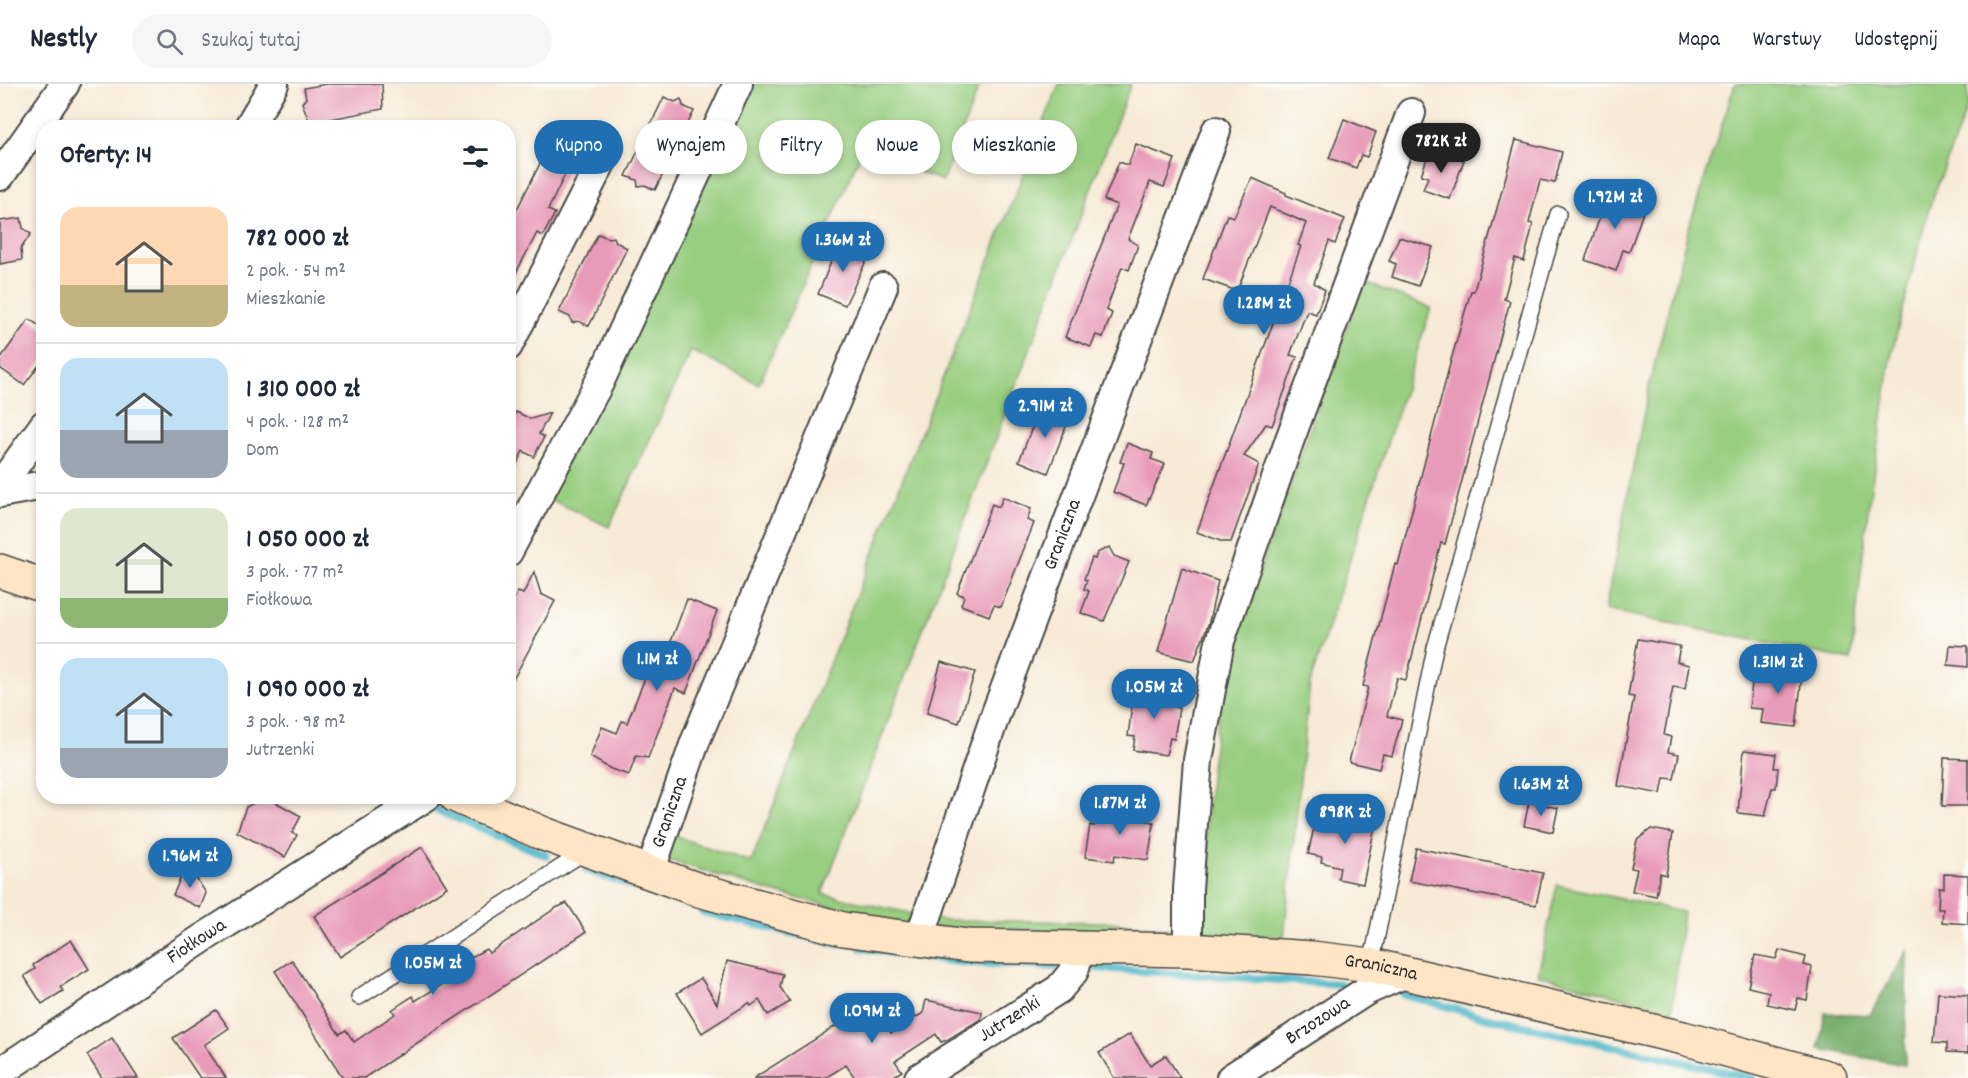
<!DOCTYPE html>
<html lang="pl">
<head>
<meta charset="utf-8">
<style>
	:root { --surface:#fff; --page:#f6f6f7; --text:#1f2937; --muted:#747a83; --line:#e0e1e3; --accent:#1f6fb2 }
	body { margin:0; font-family:Dekko,sans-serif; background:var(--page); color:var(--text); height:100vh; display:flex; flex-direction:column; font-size:22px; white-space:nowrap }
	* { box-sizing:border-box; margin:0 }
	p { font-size:20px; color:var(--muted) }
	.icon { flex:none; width:33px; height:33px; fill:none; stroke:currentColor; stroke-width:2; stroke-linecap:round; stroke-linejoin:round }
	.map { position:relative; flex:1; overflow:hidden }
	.sheet { position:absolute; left:36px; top:36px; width:480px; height:684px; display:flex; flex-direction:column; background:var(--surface); border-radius:24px; box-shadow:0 3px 9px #0003 }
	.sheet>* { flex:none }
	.guide { position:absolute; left:534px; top:36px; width:570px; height:54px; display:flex; gap:12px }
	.price { position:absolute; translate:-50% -51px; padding:0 14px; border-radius:21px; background:var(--accent); color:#fff; font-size:20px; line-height:39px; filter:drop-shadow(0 2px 3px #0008) }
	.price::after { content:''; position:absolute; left:50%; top:36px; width:18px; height:14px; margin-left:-9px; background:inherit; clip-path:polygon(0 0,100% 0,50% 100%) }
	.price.active { background:#222; color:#fff }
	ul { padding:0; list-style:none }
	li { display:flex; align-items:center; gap:18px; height:150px; padding:0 24px }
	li+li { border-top:2px solid var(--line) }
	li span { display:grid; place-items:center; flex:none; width:168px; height:120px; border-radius:18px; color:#555 }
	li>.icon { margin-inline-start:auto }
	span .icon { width:72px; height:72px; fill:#fffc; stroke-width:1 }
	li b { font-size:26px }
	h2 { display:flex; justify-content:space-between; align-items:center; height:72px; padding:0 24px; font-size:26px }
	.pill { padding:0 21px; border-radius:27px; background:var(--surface); box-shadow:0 3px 9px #0003; font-size:21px; line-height:54px }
	.pill.active { background:var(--accent); color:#fff }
	header { display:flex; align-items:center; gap:36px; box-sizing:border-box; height:84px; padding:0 30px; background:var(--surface); border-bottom:2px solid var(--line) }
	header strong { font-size:28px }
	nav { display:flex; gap:33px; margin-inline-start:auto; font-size:21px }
	.search { width:420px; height:54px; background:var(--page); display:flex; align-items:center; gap:15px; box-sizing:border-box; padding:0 21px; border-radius:33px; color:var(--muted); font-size:22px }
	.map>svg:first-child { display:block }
	.green { fill:#98ce80; stroke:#627c56; stroke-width:1.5 }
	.forest { fill:#7ab16e; stroke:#526e4c; stroke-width:1.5 }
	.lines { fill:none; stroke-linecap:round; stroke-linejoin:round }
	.stream { stroke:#4db8ca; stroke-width:8 }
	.building { fill:#e89bb9 }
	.lane-casing { stroke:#4a4845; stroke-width:18 }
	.street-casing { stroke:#4a4845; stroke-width:32 }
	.secondary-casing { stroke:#4a4845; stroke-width:36 }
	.lane { stroke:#fff; stroke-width:15 }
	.street { stroke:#fff; stroke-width:28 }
	.secondary { stroke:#fee5c5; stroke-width:33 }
	.labels { text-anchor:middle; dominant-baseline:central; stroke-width:4.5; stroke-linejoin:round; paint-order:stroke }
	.street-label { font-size:20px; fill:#2b2b2b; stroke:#fdfcf7 }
</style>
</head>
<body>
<header>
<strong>Nestly</strong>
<div class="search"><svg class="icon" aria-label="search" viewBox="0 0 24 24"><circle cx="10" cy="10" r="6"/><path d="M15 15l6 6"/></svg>Szukaj tutaj</div>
<nav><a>Mapa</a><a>Warstwy</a><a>Udostępnij</a></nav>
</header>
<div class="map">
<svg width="1968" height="994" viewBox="0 0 1968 994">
	<rect width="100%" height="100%" fill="#fdfcf7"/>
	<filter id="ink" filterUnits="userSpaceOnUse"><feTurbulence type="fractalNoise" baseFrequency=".0167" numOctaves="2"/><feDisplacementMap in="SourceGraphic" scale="12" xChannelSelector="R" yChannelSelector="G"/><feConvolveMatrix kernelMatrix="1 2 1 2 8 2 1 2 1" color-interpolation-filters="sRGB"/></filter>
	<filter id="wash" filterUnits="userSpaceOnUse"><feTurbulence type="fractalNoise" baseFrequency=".008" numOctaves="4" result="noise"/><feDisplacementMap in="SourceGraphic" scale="24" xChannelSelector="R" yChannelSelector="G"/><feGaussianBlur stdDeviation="1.35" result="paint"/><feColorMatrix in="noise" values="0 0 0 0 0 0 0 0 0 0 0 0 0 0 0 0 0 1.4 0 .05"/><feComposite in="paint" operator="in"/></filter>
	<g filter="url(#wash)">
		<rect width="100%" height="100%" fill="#f7ead6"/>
		<g class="green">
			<polygon points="745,0 980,0 943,97 862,67 759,300 691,267 609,443 549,415"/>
			<polygon points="1059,0 1131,0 822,810 941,836 1112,838 1177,846 1173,849 917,843 772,808 649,770 672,751 751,778"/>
			<polygon points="1735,0 1968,0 1968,21 1929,124 1892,268 1869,418 1851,576 1605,526 1650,298 1689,143"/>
			<polygon points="1363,198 1431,224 1310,599 1284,853 1200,848 1210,692 1225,582"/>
			<polygon points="1557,801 1683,828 1672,927 1538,891"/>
		</g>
		<polygon class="forest" points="1907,867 1905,981 1819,965 1825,929 1870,931"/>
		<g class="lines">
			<g class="stream">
				<polyline points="432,724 546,771"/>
				<polyline points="586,786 670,815"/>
				<polyline points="703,828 839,860"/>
				<polyline points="862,864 958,878 1055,883"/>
				<polyline points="1096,884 1340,900"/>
				<polyline points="1403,910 1476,931 1752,994"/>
			</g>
		</g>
		<g id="blocks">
			<g class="building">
				<polygon points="327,0 382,0 383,25 310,39 302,19 306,14 304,4"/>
				<polygon points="664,13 675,18 681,15 683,22 694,27 655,106 645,101 638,102 637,96 626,92"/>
				<polygon points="1344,35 1376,48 1367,73 1361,71 1356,84 1329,74"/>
				<polygon points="559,42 589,60 577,83 570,80 548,126 555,129 543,152 537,149 508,204 508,143"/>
				<polygon points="1516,56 1562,68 1555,99 1540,96 1529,139 1533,140 1524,177 1515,174 1504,215 1510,217 1445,460 1441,459 1406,596 1397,594 1387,632 1402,636 1392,672 1383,670 1379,685 1349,678 1368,603 1363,602 1395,480 1398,481 1451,276 1471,207 1474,207"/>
				<polygon points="1136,60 1175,75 1164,103 1150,98 1128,155 1138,161 1129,186 1122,183 1106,226 1112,229 1103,253 1096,251 1091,263 1065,253 1117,121 1104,116 1119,78 1128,81"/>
				<polygon points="1430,66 1464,76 1450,115 1423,106 1428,93 1421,91"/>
				<polygon points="1252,94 1286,109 1286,111 1345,135 1335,160 1329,157 1314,199 1325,206 1316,230 1307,227 1290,271 1297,273 1272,342 1266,340 1244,372 1259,380 1231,458 1223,458 1197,448 1301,162 1298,161 1306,139 1270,123 1237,207 1203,195 1227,131 1234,133"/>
				<polygon points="1609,107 1646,120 1629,168 1623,166 1616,187 1585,176"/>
				<polygon points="21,134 23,144 31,150 21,164 22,176 0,180 0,137"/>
				<polygon points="598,150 608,154 614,153 616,158 627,164 589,242 578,237 572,239 570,233 559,228"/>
				<polygon points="1399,153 1433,163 1418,202 1392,193 1396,180 1389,177"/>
				<polygon points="839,158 869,171 845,221 818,210"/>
				<polygon points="29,235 44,245 44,275 24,301 0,284 0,275"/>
				<polygon points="1041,321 1070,332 1048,389 1019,377"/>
				<polygon points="516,328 531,335 550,329 539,350 544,353 534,373 523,367 508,398 508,342"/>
				<polygon points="1127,359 1153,369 1151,375 1165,380 1146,421 1113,408 1124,379 1120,378"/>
				<polygon points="1003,413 1031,425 1027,436 1034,439 1001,523 994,521 989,532 961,521 964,512 957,509 992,420 999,423"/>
				<polygon points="1109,463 1114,472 1129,478 1104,537 1081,529 1089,507 1084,505 1087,496 1084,495 1092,474 1095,475 1097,469"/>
				<polygon points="1182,484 1218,497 1209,538 1194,577 1158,568"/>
				<polygon points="534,488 541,510 555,517 508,605 508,526 518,508 523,510"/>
				<polygon points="687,515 717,527 686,609 675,604 648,674 636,672 629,691 611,685 590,673 602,643 617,649 622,637 627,639 657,564 667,568"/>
				<polygon points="1638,555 1680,562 1677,578 1689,581 1685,605 1673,603 1664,651 1671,653 1668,668 1679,670 1674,695 1664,694 1661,710 1618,702 1634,613 1628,612"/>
				<polygon points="1950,561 1968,562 1968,583 1948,581"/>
				<polygon points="941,578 975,588 959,639 927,629"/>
				<polygon points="1768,579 1803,583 1796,643 1761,639 1763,625 1749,624 1753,591 1767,593"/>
				<polygon points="1142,601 1176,606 1174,623 1179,624 1174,655 1170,654 1166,671 1133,666 1135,653 1128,652 1133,613 1140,614"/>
				<polygon points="1744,666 1776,670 1774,684 1778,684 1776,704 1772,704 1765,732 1738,729"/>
				<polygon points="1944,674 1968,675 1968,722 1942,722"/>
				<polygon points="266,713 301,732 292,749 297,751 285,773 237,748 246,723"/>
				<polygon points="1529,718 1558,724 1553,748 1524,742"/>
				<polygon points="1110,724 1139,729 1138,735 1154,738 1148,776 1115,771 1114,777 1085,773 1090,741 1094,742 1096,730 1109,732"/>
				<polygon points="1352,728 1377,733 1363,800 1338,795 1340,783 1321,778 1322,773 1308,770 1316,735 1349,742"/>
				<polygon points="1651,745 1673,749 1666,791 1660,789 1656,812 1632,807 1637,785 1631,784 1637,756"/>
				<polygon points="422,763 447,803 340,873 314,832"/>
				<polygon points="1416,764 1543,789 1536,821 1409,797"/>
				<polygon points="187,780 206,809 200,824 173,811"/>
				<polygon points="1944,790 1968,791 1968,840 1942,838 1943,825 1938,825 1939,804 1944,804"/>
				<polygon points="567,819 586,848 364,994 343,994 275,887 292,876 339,950 346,946 354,958 395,930 392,926 402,919 413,912 415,917 455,893 468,883 465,878 475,871 486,865 489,869 556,824"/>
				<polygon points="71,856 89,885 60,903 63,907 42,920 24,892 35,885 33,881"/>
				<polygon points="1779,866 1806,873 1804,881 1812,883 1807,916 1798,914 1795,926 1767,920 1769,908 1748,903 1755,871 1776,875"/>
				<polygon points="727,877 783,890 780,903 790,918 768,931 759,916 751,922 749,919 702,949 677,909 701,894 717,920"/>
				<polygon points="1938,909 1968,911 1968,969 1947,968 1947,959 1934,958"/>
				<polygon points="926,916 982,928 981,935 947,956 941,958 936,950 895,977 902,987 891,994 855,994 846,981 825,994 754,994 872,919 891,949 923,929"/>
				<polygon points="216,926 229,944 204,961 226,994 200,994 173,954"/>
				<polygon points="1130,950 1150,981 1166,971 1180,994 1114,994 1099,969"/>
				<polygon points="112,954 138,994 102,994 87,971"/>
			</g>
		</g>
	</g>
	<g filter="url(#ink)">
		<use href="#blocks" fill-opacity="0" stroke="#4a4845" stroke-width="1.5"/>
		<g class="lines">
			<g class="lane-casing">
				<g id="lane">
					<polyline points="1371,881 1435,564 1558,130"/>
					<polyline points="359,913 586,767"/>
				</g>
			</g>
			<g class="street-casing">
				<g id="street">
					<polyline points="248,44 274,0"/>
					<polyline points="0,92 65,0"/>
					<polyline points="508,262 609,63"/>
					<polyline points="0,402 44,341"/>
					<polyline points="0,409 44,401"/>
					<polyline points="508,468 599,299 738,0"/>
					<path id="s1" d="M650,788L695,658L883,203"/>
					<path id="s2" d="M919,856L996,629L1216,47"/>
					<polyline points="1188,866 1188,805 1198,676 1220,557 1290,355 1411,29"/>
					<path id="s3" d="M0,988L203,854L427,712"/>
					<path id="s4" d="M919,994L1059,905L1074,887L1080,863"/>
					<path id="s5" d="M1231,994L1366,907L1408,888"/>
				</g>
			</g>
			<g class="secondary-casing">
				<g id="secondary">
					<polyline points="0,487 44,502"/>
					<path id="s6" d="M456,712L544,750L699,806L843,845L968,862L1188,866L1312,874L1371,881L1683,954L1830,994"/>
				</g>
			</g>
			<use href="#lane" class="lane"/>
			<use href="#street" class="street"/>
			<use href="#secondary" class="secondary"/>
		</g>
	</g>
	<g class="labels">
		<g class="street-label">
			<text stroke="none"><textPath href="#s2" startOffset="430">Graniczna</textPath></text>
			<text stroke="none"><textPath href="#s1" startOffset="63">Graniczna</textPath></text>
			<text stroke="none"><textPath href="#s3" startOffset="236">Fiołkowa</textPath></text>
			<text stroke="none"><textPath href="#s6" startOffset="950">Graniczna</textPath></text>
			<text stroke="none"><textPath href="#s4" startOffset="108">Jutrzenki</textPath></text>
			<text stroke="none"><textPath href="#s5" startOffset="104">Brzozowa</textPath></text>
		</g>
	</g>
</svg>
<b class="price active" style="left:1441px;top:90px">782K zł</b>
<b class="price" style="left:1615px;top:146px">1.92M zł</b>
<b class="price" style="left:843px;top:189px">1.36M zł</b>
<b class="price" style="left:1264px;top:252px">1.28M zł</b>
<b class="price" style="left:1045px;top:355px">2.91M zł</b>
<b class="price" style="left:657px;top:608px">1.1M zł</b>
<b class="price" style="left:1778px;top:611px">1.31M zł</b>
<b class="price" style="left:1154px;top:636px">1.05M zł</b>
<b class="price" style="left:1541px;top:733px">1.63M zł</b>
<b class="price" style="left:1120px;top:752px">1.87M zł</b>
<b class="price" style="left:1345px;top:761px">898K zł</b>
<b class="price" style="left:190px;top:805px">1.96M zł</b>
<b class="price" style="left:433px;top:912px">1.05M zł</b>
<b class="price" style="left:872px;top:960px">1.09M zł</b>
<div class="guide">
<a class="pill active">Kupno</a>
<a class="pill">Wynajem</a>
<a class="pill">Filtry</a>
<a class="pill">Nowe</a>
<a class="pill">Mieszkanie</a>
</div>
<section class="sheet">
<h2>Oferty: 14<svg class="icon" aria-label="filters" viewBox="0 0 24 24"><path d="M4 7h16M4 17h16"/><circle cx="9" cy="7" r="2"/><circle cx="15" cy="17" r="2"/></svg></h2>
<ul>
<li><span style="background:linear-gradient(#ffd9b3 65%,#c2b280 0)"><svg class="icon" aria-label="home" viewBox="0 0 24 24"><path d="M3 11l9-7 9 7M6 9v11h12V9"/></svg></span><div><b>782 000 zł</b><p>2 pok. · 54 m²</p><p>Mieszkanie</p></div></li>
<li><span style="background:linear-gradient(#bfe0f5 60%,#9aa5b1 0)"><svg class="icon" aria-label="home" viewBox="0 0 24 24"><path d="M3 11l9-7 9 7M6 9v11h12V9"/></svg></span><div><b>1 310 000 zł</b><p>4 pok. · 128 m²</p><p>Dom</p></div></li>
<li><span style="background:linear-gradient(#dfe7d0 75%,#8fb573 0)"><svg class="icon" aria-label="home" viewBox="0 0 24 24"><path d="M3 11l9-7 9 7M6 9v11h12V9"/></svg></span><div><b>1 050 000 zł</b><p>3 pok. · 77 m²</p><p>Fiołkowa</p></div></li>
<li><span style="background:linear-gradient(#bfe0f5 75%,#9aa5b1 0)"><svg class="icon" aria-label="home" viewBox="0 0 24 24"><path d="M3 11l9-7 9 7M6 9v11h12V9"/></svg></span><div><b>1 090 000 zł</b><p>3 pok. · 98 m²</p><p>Jutrzenki</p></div></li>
</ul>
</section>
</div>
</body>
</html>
